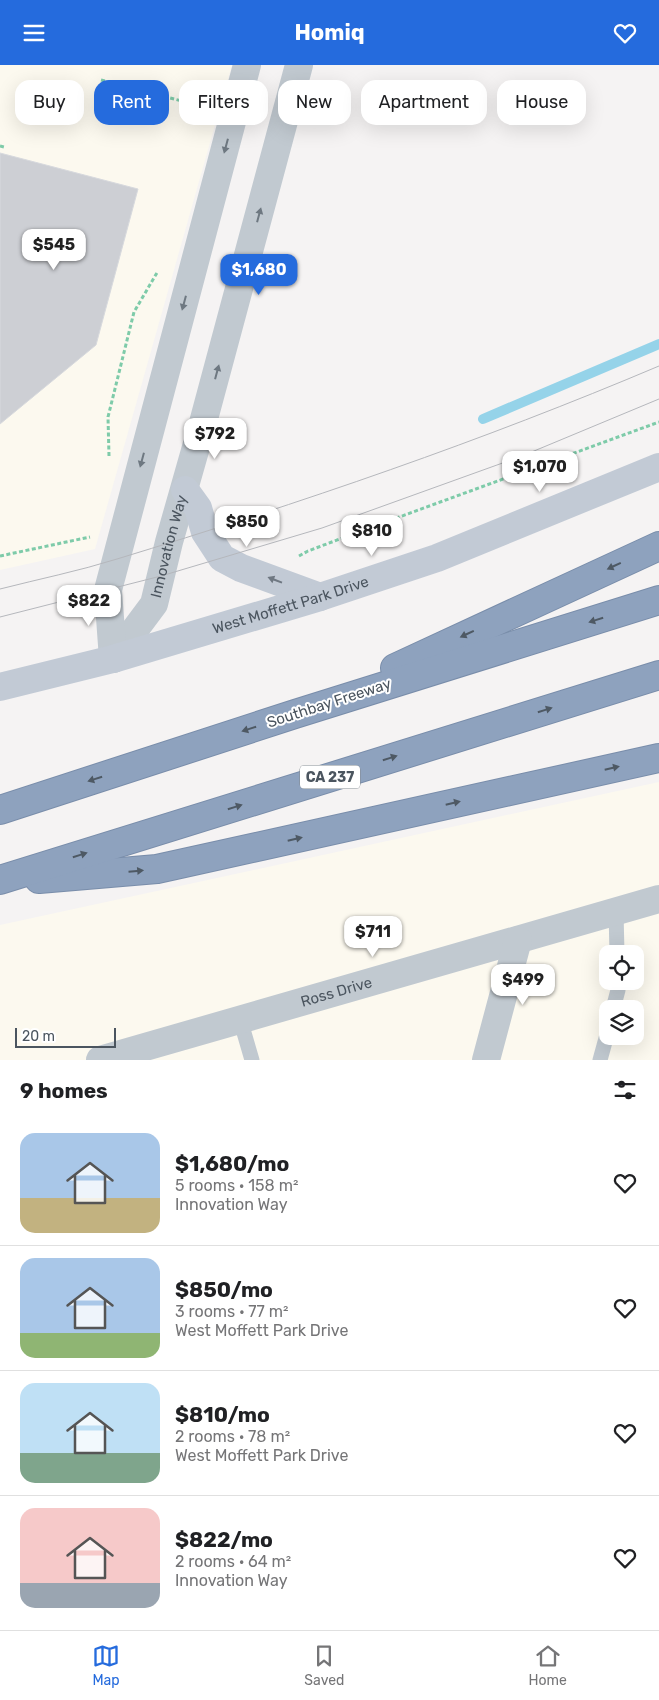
<!DOCTYPE html>
<html lang="en">
<head>
<meta charset="utf-8">
<style>
	:root { --surface:#fff; --page:#f6f6f6; --text:#202124; --muted:#757577; --line:#e0e0e0; --accent:#256bdd }
	body { margin:0; font-family:Rubik,sans-serif; background:var(--page); color:var(--text); height:100vh; display:flex; flex-direction:column; font-size:19px; white-space:nowrap }
	* { box-sizing:border-box; margin:0 }
	p { font-size:16px; color:var(--muted) }
	.icon { flex:none; width:28px; height:28px; fill:none; stroke:currentColor; stroke-width:2; stroke-linecap:round; stroke-linejoin:round }
	.map { position:relative; height:995px; overflow:hidden }
	.drawer { display:flex; flex-direction:column; background:var(--surface); flex:1 }
	.drawer>* { flex:none }
	.guide { position:absolute; left:15px; top:15px; width:630px; height:45px; display:flex; gap:10px }
	.controls { position:absolute; left:599px; top:880px; display:grid; gap:10px }
	.controls a { display:grid; place-items:center; width:45px; height:45px; border-radius:10px; background:var(--surface); box-shadow:0 5px 20px #0002; font-size:25px }
	.scale { position:absolute; left:15px; bottom:12px; width:101px; box-sizing:border-box; padding-left:5px; border:2px solid #4b555f; border-top:0; font-size:14px; line-height:18px; white-space:nowrap; color:#4b555f; -webkit-text-stroke:4px #fff; paint-order:stroke }
	.price { position:absolute; translate:-50% -42px; padding:0 11px; border-radius:10px; background:#fff; color:#222; font-size:16px; line-height:32px; filter:drop-shadow(0 1px 2px #0008) }
	.price::after { content:''; position:absolute; left:50%; top:30px; width:15px; height:11px; margin-left:-8px; background:inherit; clip-path:polygon(0 0,100% 0,50% 100%) }
	.price.current { background:var(--accent); color:#fff }
	ul { padding:0; list-style:none }
	li { display:flex; align-items:center; gap:15px; height:125px; padding:0 20px }
	li+li { border-top:1px solid var(--line) }
	li span { display:grid; place-items:center; flex:none; width:140px; height:100px; border-radius:15px; color:#555 }
	li>.icon { margin-inline-start:auto }
	span .icon { width:60px; height:60px; fill:#fffc; stroke-width:1 }
	li b { font-size:21px }
	h2 { display:flex; justify-content:space-between; align-items:center; height:60px; padding:0 20px; font-size:21px }
	.pill { padding:0 18px; border-radius:15px; background:var(--surface); box-shadow:0 5px 20px #0002; font-size:18px; line-height:45px }
	.pill.current { background:var(--accent); color:#fff }
	header { display:flex; justify-content:space-between; align-items:center; height:65px; padding:0 20px; background:var(--accent); color:#fff; font-size:22px; font-weight:700 }
	.tab-bar { display:flex; justify-content:space-around; align-items:center; height:70px; border-top:1px solid var(--line); background:var(--surface); font-size:14px; color:var(--muted) }
	.tab-bar a { display:grid; justify-items:center; gap:2px }
	.tab-bar .current { color:var(--accent) }
	.map>svg:first-child { display:block }
	.commercial { fill:#fcf9ef; fill-rule:evenodd }
	.lines { fill:none; stroke-linecap:round; stroke-linejoin:round }
	.stream { stroke:#95d3e9; stroke-width:10 }
	.building { fill:#cdcfd4; stroke:#d7d9dd }
	.motorway-casing { stroke:#798daa; stroke-width:30 }
	.path { stroke:#7ecba9; stroke-width:3; stroke-dasharray:4 2.5; stroke-linecap:butt }
	.service { stroke:#c1c9d0; stroke-width:15 }
	.minor { stroke:#c1c9d0; stroke-width:28 }
	.secondary { stroke:#c2cad5; stroke-width:28 }
	.motorway { stroke:#8ea2be; stroke-width:28 }
	.tram { stroke:#b5b7bc; stroke-width:1 }
	.oneway { fill:#6e7881 }
	.oneway2 { fill:#4e5964 }
	.oneway3 { fill:#6f7882 }
	.labels { text-anchor:middle; dominant-baseline:central; stroke-width:4; stroke-linejoin:round; paint-order:stroke }
	.shield { fill:#fff; stroke:#81888f; stroke-width:1 }
	.shield-label { font-size:14px; font-weight:bold; fill:#4b555f }
	.street-label { font-size:15px; fill:#4b555f; stroke:#fff }
</style>
</head>
<body>
<header><svg class="icon" aria-label="menu" viewBox="0 0 24 24"><path d="M4 6h16M4 12h16M4 18h16"/></svg>Homiq<svg class="icon" aria-label="heart" viewBox="0 0 24 24"><path d="M12 20l-8-8c-3-5 5-10 8-4 3-6 11-1 8 4z"/></svg></header>
<div class="map">
<svg width="659" height="995" viewBox="0 0 659 995">
	<rect width="100%" height="100%" fill="#f5f3f3"/>
	<g class="commercial">
		<polygon points="0,0 232,0 95,484 0,505"/>
		<path d="M659,717V995H0V860ZM608,889H635V916H608ZM608,944H635V971H608Z"/>
	</g>
	<g class="lines">
		<polyline class="stream" points="483,354 659,279"/>
	</g>
	<polygon class="building" points="0,88 138,124 96,280 0,359"/>
	<g class="lines">
		<g class="motorway-casing">
			<g id="motorway">
				<polyline points="395,603 659,481"/>
				<polyline points="0,745 295,649 659,535"/>
				<polyline points="39,814 157,804 659,693"/>
				<polyline points="0,815 659,610"/>
			</g>
		</g>
		<g class="path">
			<polyline points="101,15 205,42"/>
			<polyline points="0,81 4,82"/>
			<polyline points="109,391 108,352 134,247 158,206"/>
			<polyline points="0,491 90,472"/>
			<polyline points="299,491 308,486 361,466 659,357"/>
		</g>
		<g class="service">
			<polyline points="616,846 617,889"/>
			<polyline points="613,944 618,925 618,916"/>
			<polyline points="240,954 252,995"/>
			<polyline points="600,995 608,966"/>
		</g>
		<g class="minor">
			<path id="s1" d="M113,594L154,539L169,477L204,354L299,0"/>
			<polyline points="113,594 108,525 247,0"/>
			<path id="s2" d="M100,995L659,834"/>
			<polyline points="486,995 518,875"/>
		</g>
		<g class="secondary">
			<polyline points="185,425 198,443 205,467 222,493 241,503 320,532"/>
			<path id="s3" d="M0,622L113,594L320,532L437,493L659,402"/>
		</g>
		<use href="#motorway" class="motorway"/>
		<g class="tram">
			<path d="M0,524C39,514 79,506 117,494C301,438 482,376 659,301"/>
			<polyline points="0,552 161,511 322,463 522,391 659,334"/>
		</g>
	</g>
	<defs><path id="oneway-solid" d="M-6-.8H1V-3.2L6.5 0L1 3.2V.8H-6Z" transform="scale(1.25)"/></defs>
	<g class="oneway">
		<use href="#oneway-solid" transform="translate(226 81) rotate(105)"/>
		<use href="#oneway-solid" transform="translate(259 150) rotate(-75)"/>
		<use href="#oneway-solid" transform="translate(184 238) rotate(105)"/>
		<use href="#oneway-solid" transform="translate(217 307) rotate(-75)"/>
		<use href="#oneway-solid" transform="translate(142 395) rotate(105)"/>
	</g>
	<g class="oneway2">
		<use href="#oneway-solid" transform="translate(614 501) rotate(155)"/>
		<use href="#oneway-solid" transform="translate(596 555) rotate(163)"/>
		<use href="#oneway-solid" transform="translate(467 569) rotate(155)"/>
		<use href="#oneway-solid" transform="translate(545 645) rotate(-17)"/>
		<use href="#oneway-solid" transform="translate(249 664) rotate(162)"/>
		<use href="#oneway-solid" transform="translate(390 693) rotate(-17)"/>
		<use href="#oneway-solid" transform="translate(612 703) rotate(-13)"/>
		<use href="#oneway-solid" transform="translate(95 714) rotate(162)"/>
		<use href="#oneway-solid" transform="translate(453 738) rotate(-13)"/>
		<use href="#oneway-solid" transform="translate(235 742) rotate(-17)"/>
		<use href="#oneway-solid" transform="translate(295 774) rotate(-13)"/>
		<use href="#oneway-solid" transform="translate(80 790) rotate(-17)"/>
		<use href="#oneway-solid" transform="translate(136 806) rotate(-5)"/>
	</g>
	<use class="oneway3" href="#oneway-solid" transform="translate(275 515) rotate(-159)"/>
	<g class="labels">
		<rect class="shield" x="300" y="700.5" width="60" height="23" rx="4"/>
		<g class="shield-label">
			<text x="330" y="712">CA 237</text>
		</g>
		<g class="street-label">
			<text stroke="none"><textPath href="#s1" startOffset="128">Innovation Way</textPath></text>
			<text stroke="none"><textPath href="#s3" startOffset="302">West Moffett Park Drive</textPath></text>
			<text transform="translate(329 638) rotate(-18)">Southbay Freeway</text>
			<text stroke="none"><textPath href="#s2" startOffset="246">Ross Drive</textPath></text>
		</g>
	</g>
</svg>
<div class="controls">
<a><svg class="icon" aria-label="locate" viewBox="0 0 24 24"><circle cx="12" cy="12" r="6"/><path d="M12 2v4M12 18v4M2 12h4M18 12h4"/></svg></a>
<a><svg class="icon" aria-label="layers" viewBox="0 0 24 24"><path d="M12 4l9 5-9 5-9-5zM3 14l9 5 9-5"/></svg></a>
</div>
<div class="scale">20 m</div>
<b class="price" style="left:54px;top:206px">$545</b>
<b class="price current" style="left:259px;top:231px">$1,680</b>
<b class="price" style="left:215px;top:395px">$792</b>
<b class="price" style="left:540px;top:428px">$1,070</b>
<b class="price" style="left:247px;top:483px">$850</b>
<b class="price" style="left:372px;top:492px">$810</b>
<b class="price" style="left:89px;top:562px">$822</b>
<b class="price" style="left:373px;top:893px">$711</b>
<b class="price" style="left:523px;top:941px">$499</b>
<div class="guide">
<a class="pill">Buy</a>
<a class="pill current">Rent</a>
<a class="pill">Filters</a>
<a class="pill">New</a>
<a class="pill">Apartment</a>
<a class="pill">House</a>
</div>
</div>
<section class="drawer">
<h2>9 homes<svg class="icon" aria-label="filters" viewBox="0 0 24 24"><path d="M4 7h16M4 17h16"/><circle cx="9" cy="7" r="2"/><circle cx="15" cy="17" r="2"/></svg></h2>
<ul>
<li><span style="background:linear-gradient(#a9c7e8 65%,#c2b280 0)"><svg class="icon" aria-label="home" viewBox="0 0 24 24"><path d="M3 11l9-7 9 7M6 9v11h12V9"/></svg></span><div><b>$1,680/mo</b><p>5 rooms · 158 m²</p><p>Innovation Way</p></div><svg class="icon" aria-label="heart" viewBox="0 0 24 24"><path d="M12 20l-8-8c-3-5 5-10 8-4 3-6 11-1 8 4z"/></svg></li>
<li><span style="background:linear-gradient(#a9c7e8 75%,#8fb573 0)"><svg class="icon" aria-label="home" viewBox="0 0 24 24"><path d="M3 11l9-7 9 7M6 9v11h12V9"/></svg></span><div><b>$850/mo</b><p>3 rooms · 77 m²</p><p>West Moffett Park Drive</p></div><svg class="icon" aria-label="heart" viewBox="0 0 24 24"><path d="M12 20l-8-8c-3-5 5-10 8-4 3-6 11-1 8 4z"/></svg></li>
<li><span style="background:linear-gradient(#bfe0f5 70%,#7fa58c 0)"><svg class="icon" aria-label="home" viewBox="0 0 24 24"><path d="M3 11l9-7 9 7M6 9v11h12V9"/></svg></span><div><b>$810/mo</b><p>2 rooms · 78 m²</p><p>West Moffett Park Drive</p></div><svg class="icon" aria-label="heart" viewBox="0 0 24 24"><path d="M12 20l-8-8c-3-5 5-10 8-4 3-6 11-1 8 4z"/></svg></li>
<li><span style="background:linear-gradient(#f6c9c9 75%,#9aa5b1 0)"><svg class="icon" aria-label="home" viewBox="0 0 24 24"><path d="M3 11l9-7 9 7M6 9v11h12V9"/></svg></span><div><b>$822/mo</b><p>2 rooms · 64 m²</p><p>Innovation Way</p></div><svg class="icon" aria-label="heart" viewBox="0 0 24 24"><path d="M12 20l-8-8c-3-5 5-10 8-4 3-6 11-1 8 4z"/></svg></li>
</ul>
</section>
<nav class="tab-bar">
<a class="current"><svg class="icon" aria-label="map" viewBox="0 0 24 24"><path d="M3 6l6-2 6 2 6-2v14l-6 2-6-2-6 2zM9 4v14M15 6v14"/></svg>Map</a>
<a><svg class="icon" aria-label="saved" viewBox="0 0 24 24"><path d="M7 4h10v16l-5-4-5 4z"/></svg>Saved</a>
<a><svg class="icon" aria-label="home" viewBox="0 0 24 24"><path d="M3 11l9-7 9 7M6 9v11h12V9"/></svg>Home</a>
</nav>
</body>
</html>
